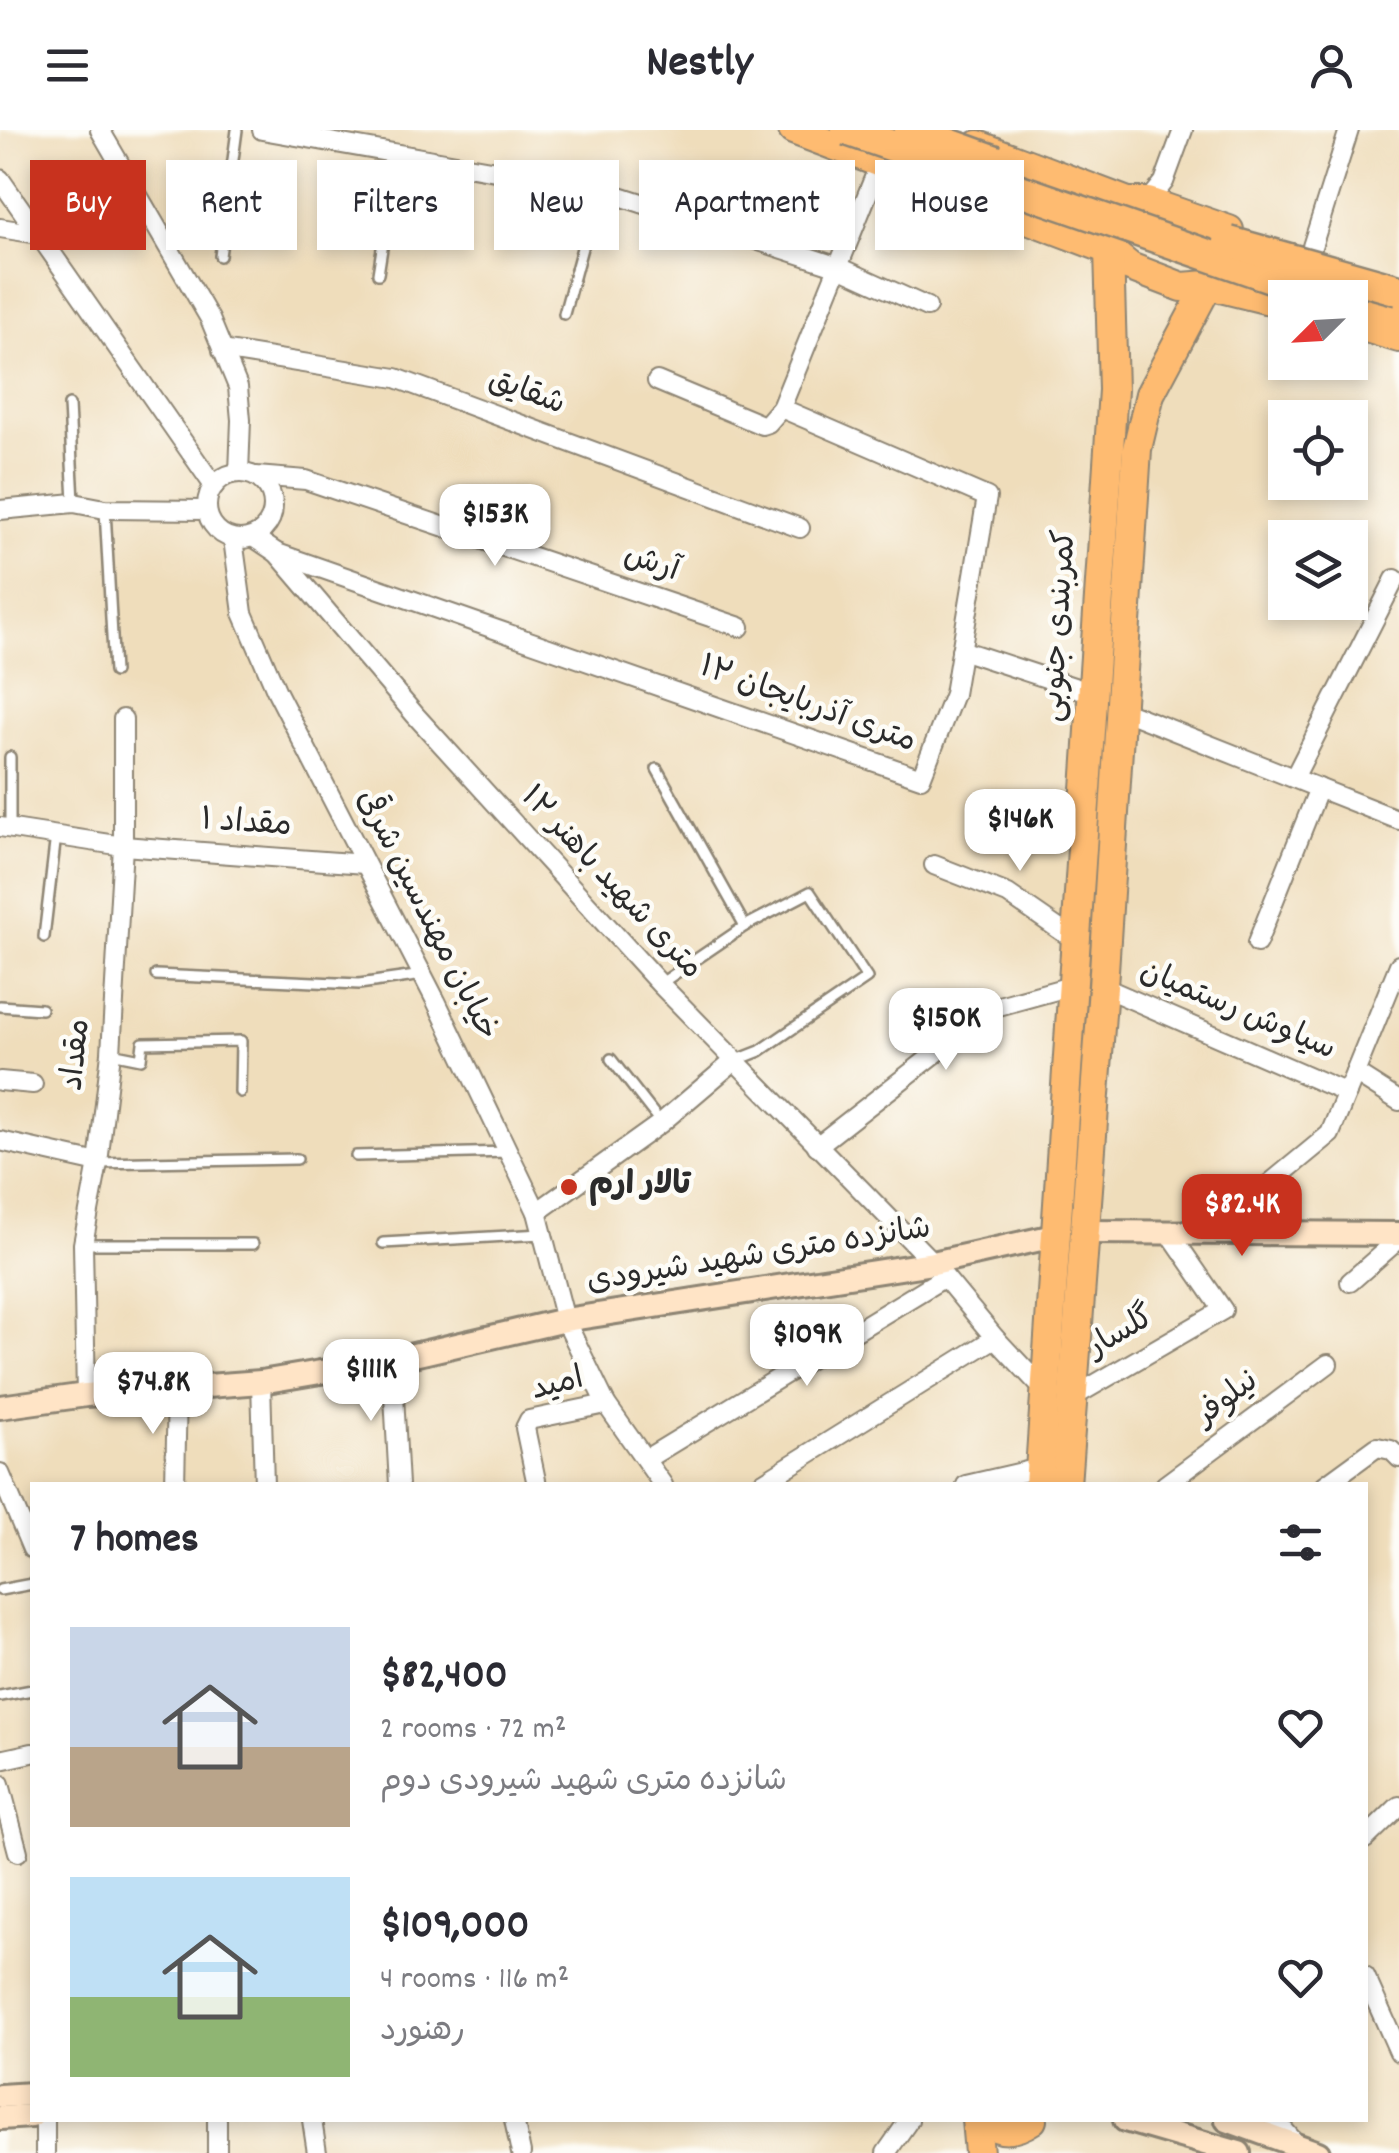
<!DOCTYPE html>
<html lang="en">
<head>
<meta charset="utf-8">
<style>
	:root { --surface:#fff; --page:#f7f7f7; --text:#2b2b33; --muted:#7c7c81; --accent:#c8321e }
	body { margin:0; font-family:Dekko,"Playpen Sans Arabic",sans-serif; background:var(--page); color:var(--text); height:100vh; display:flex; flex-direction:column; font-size:38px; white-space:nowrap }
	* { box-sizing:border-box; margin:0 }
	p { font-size:32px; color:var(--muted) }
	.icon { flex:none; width:55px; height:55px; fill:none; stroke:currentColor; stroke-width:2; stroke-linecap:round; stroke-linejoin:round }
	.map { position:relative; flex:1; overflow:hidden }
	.panel { position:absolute; left:30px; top:1352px; width:1338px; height:640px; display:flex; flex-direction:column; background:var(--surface); border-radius:0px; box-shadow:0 5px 15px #0003 }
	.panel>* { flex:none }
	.hud { position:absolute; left:30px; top:30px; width:1340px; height:90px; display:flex; gap:20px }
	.needle { width:65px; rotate:246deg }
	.tools { position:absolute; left:1268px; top:150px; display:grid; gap:20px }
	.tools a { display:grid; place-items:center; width:100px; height:100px; border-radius:0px; background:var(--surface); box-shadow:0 5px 15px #0003; font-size:50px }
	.price { position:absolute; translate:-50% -85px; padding:0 22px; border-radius:20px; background:#fff; color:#222; font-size:32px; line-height:65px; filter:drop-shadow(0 2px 5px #0008) }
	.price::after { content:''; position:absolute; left:50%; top:60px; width:30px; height:22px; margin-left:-15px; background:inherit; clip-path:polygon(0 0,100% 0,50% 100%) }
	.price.current { background:var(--accent); color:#fff }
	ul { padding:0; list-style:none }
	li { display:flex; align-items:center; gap:30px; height:250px; padding:0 40px }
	li span { display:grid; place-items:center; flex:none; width:280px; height:200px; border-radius:0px; color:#555 }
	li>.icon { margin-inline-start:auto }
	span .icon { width:120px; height:120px; fill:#fffc; stroke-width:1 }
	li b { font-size:42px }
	h2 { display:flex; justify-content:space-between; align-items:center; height:120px; padding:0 40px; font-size:42px }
	.tag { padding:0 35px; border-radius:0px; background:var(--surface); box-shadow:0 5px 15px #0003; font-size:35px; line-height:90px }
	.tag.current { background:var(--accent); color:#fff }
	header { display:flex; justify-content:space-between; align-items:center; height:130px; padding:0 40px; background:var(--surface); font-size:45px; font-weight:700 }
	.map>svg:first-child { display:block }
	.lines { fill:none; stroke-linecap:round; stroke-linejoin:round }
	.lane-casing { stroke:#8d8473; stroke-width:14 }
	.street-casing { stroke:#8d8473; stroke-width:22 }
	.secondary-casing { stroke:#8d8473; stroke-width:28 }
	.primary-casing { stroke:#8d8473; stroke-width:32 }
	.highway-casing { stroke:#8d8473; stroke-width:35 }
	.lane { stroke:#fff; stroke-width:9 }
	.street { stroke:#fff; stroke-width:18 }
	.secondary { stroke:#ffe4c6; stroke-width:22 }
	.primary { stroke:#febb71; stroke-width:28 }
	.highway { stroke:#febb71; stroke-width:30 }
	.highway-bridge-casing { stroke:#8d8473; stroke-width:35; stroke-linecap:butt }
	.highway-bridge { stroke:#febb71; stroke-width:30 }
	.poi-dot { fill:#c8321e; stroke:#fdfcf7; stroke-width:4 }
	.labels { text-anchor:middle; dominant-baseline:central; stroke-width:9; stroke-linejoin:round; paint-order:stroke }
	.street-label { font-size:32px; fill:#2b2b2b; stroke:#fdfcf7 }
	.poi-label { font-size:32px; font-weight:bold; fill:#2b2b2b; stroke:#fdfcf7; text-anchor:start }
</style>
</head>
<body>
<header><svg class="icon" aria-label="menu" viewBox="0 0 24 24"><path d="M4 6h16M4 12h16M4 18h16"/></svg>Nestly<svg class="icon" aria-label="person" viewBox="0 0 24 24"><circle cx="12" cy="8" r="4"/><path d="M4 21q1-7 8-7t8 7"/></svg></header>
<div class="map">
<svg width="1399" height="2023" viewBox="0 0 1399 2023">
	<rect width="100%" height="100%" fill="#fdfcf7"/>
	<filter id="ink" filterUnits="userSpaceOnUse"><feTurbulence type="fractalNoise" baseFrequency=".01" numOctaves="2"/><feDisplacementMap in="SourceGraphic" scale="20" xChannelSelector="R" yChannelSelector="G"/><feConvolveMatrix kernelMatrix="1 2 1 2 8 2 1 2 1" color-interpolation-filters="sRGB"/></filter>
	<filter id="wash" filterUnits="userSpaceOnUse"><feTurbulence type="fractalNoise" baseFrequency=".0048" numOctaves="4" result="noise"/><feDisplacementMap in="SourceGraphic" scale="40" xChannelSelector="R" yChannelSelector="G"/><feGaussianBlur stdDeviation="2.25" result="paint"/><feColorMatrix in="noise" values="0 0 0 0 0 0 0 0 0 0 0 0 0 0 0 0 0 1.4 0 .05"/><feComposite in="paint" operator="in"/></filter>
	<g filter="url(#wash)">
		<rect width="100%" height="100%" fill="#efddbb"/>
	</g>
	<g filter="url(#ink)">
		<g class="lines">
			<g class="lane-casing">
				<g id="lane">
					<polyline points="220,126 237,0"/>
					<polyline points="378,144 397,23"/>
					<polyline points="564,184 598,59"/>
					<polyline points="69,275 74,372"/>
					<polyline points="105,380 114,542"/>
					<polyline points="657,639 745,796"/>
					<polyline points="10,697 10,627"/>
					<polyline points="44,807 56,705"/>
					<polyline points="156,845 359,854 423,845"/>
					<polyline points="660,854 745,796 810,762 867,848 760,921 737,930"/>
					<polyline points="0,876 41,879"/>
					<polyline points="111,923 141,929 143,913 241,911 240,962"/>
					<polyline points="611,929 661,993"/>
					<polyline points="356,1026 508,1022"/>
					<polyline points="98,1033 297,1029"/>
					<polyline points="383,1113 542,1104"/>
					<polyline points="83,1114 253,1114"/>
					<polyline points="0,1460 32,1454"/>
					<polyline points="0,1566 32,1560"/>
				</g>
			</g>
			<g class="street-casing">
				<g id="street">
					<polyline points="100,0 210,189 238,257 241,290 239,343"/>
					<polyline points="262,0 598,59 839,137 927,177"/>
					<polyline points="0,49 214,356"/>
					<polyline points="1148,72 1164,52 1183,0"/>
					<polyline points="0,98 38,104"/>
					<polyline points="1309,126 1349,0"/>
					<polyline points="222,220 396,248 800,398"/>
					<polyline points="657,251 762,295 768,293 781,278"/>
					<circle cx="240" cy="376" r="33"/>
					<polyline points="256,346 306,350 740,497"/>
					<polyline points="0,380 74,373 105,379 206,380"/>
					<polyline points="253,407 277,423 416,586 660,854 933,1133 995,1208 1045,1261"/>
					<polyline points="233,409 243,483 277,562 436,871 537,1082 565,1190 606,1274 663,1355"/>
					<polyline points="277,423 921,648 954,564 987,367 781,278 880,33"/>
					<polyline points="961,520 1092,563"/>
					<polyline points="1119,579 1399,690"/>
					<polyline points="1294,648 1395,449"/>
					<polyline points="0,697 123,716 365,734"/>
					<polyline points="934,735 1008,764 1076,811"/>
					<polyline points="1257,813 1319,658"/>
					<polyline points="1103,857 1347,963"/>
					<polyline points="1355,943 1399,971"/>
					<polyline points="0,951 33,954"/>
					<polyline points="0,1011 98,1033"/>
					<polyline points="817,1016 995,877 1071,856"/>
					<polyline points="537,1082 661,993 734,931"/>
					<polyline points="1211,1102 1330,1004 1399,835"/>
					<polyline points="1350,1152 1399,1109"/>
					<polyline points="392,1230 399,1355"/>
					<polyline points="261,1252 264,1355"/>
					<polyline points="86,1265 83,1114 98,1033 111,923 123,716 123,589"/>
					<polyline points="1073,1267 1223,1180 1169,1102"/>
					<polyline points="646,1329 943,1148"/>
					<polyline points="0,1343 32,1419"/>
					<polyline points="175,1355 177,1260"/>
					<polyline points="537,1355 525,1298 529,1290 606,1274"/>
					<polyline points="759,1355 995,1208"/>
					<polyline points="966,1355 1040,1338"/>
					<polyline points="1165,1355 1328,1234"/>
					<polyline points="1325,1355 1377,1317 1391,1320 1399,1328"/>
					<polyline points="0,1630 32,1623"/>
					<polyline points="0,1654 18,1722"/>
					<polyline points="1365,1709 1399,1676"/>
					<polyline points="1365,1846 1399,1922"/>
					<polyline points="217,1990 217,2023"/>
					<polyline points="312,1990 317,2023"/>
					<polyline points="514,1990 521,2023"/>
					<polyline points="1275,1990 1298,2016"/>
					<polyline points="45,2023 45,1990"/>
					<polyline points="886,2023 909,1990"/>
				</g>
			</g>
			<g class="secondary-casing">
				<g id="secondary">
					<polyline points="1085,1102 1399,1104"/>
					<polyline points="0,1277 86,1265 261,1252 392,1230 565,1190 933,1133 1054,1106"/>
					<polyline points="0,1966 32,1964"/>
					<polyline points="0,1988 32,1986"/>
					<polyline points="1125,1990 1239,2023"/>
					<polyline points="1227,1990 1318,2023"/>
				</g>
			</g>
			<g class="primary-casing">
				<g id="primary">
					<polyline points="793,0 1109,120 1130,137 1182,157 1208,155 1285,174"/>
					<polyline points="978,15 1128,72 1148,72 1229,100"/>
					<polyline points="1350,193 1399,208"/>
					<path d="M1039,1355L1113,260L1109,120C1100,99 1107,82 1128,72"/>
					<path d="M1066,1355L1103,857L1137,319L1150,264L1208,155C1228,139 1230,117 1216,96"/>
					<polyline points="976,1990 979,2023"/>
					<path d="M982,1990C1000,2003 1014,2002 1032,1990"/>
				</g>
			</g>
			<g class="highway-casing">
				<polyline id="highway" points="1350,169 1399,184"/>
			</g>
			<use href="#lane" class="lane"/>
			<use href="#street" class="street"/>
			<use href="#secondary" class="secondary"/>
			<use href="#primary" class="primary"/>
			<use href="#highway" class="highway"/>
			<g class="highway-bridge-casing">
				<g id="highway-bridge">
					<polyline points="847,0 1271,147 1343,168"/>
					<polyline points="910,0 996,31"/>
					<polyline points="1229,112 1399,160"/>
				</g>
			</g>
			<use href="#highway-bridge" class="highway-bridge"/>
		</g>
	</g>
	<circle class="poi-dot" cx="569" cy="1057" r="10"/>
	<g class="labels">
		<g class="street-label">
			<text transform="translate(526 264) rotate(20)">شقایق</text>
			<text transform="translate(651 435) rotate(19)">آرش</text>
			<text transform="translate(1061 496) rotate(-86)">کمربندی جنوبی</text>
			<text transform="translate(807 576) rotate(20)">۱۲ متری آذربایجان</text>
			<text transform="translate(246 695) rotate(4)">مقداد ۱</text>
			<text transform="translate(610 754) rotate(47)">۱۲ متری شهید باهنر</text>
			<text transform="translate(425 786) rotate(63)">خیابان مهندسین شرقی</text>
			<text transform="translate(1237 882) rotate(23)">سیاوش رستمیان</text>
			<text transform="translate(78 925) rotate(-84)">مقداد</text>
			<text transform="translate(759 1127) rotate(-9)">شانزده متری شهید شیرودی</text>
			<text transform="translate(1122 1204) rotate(-30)">گلسار</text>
			<text transform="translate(558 1256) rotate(-14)">امید</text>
			<text transform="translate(1228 1270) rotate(-37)">نیلوفر</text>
		</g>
		<g class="poi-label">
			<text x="589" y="1057">تالار ارم</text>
		</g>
	</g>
</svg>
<div class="tools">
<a><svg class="needle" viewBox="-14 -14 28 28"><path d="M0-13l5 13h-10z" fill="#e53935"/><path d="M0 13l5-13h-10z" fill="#7c7c81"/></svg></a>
<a><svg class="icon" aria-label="locate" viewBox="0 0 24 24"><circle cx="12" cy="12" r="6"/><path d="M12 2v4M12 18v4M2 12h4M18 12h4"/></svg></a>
<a><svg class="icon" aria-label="layers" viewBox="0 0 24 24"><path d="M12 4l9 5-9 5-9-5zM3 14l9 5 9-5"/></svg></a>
</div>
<b class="price" style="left:495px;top:439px">$153K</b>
<b class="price" style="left:1020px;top:744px">$146K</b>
<b class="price" style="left:946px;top:943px">$150K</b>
<b class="price current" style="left:1242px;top:1129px">$82.4K</b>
<b class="price" style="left:807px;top:1259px">$109K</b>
<b class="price" style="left:371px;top:1294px">$111K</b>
<b class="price" style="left:153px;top:1307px">$74.8K</b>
<div class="hud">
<a class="tag current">Buy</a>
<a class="tag">Rent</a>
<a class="tag">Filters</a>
<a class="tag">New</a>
<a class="tag">Apartment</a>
<a class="tag">House</a>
</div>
<section class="panel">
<h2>7 homes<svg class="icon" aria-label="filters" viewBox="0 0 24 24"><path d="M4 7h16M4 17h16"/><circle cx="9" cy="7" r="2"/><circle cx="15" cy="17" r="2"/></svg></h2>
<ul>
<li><span style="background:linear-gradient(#c9d6e8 60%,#b9a48a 0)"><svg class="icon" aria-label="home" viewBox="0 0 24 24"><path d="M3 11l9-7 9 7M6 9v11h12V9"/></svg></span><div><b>$82,400</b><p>2 rooms · 72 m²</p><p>شانزده متری شهید شیرودی دوم</p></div><svg class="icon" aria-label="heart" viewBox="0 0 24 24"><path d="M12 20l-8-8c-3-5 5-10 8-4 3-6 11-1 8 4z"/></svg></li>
<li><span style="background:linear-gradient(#bfe0f5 60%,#8fb573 0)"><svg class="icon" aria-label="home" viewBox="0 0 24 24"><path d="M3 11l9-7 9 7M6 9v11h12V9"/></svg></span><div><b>$109,000</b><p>4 rooms · 116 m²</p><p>رهنورد</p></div><svg class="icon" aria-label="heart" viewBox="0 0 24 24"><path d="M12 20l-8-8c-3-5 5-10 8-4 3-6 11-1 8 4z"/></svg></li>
</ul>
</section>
</div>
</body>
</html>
